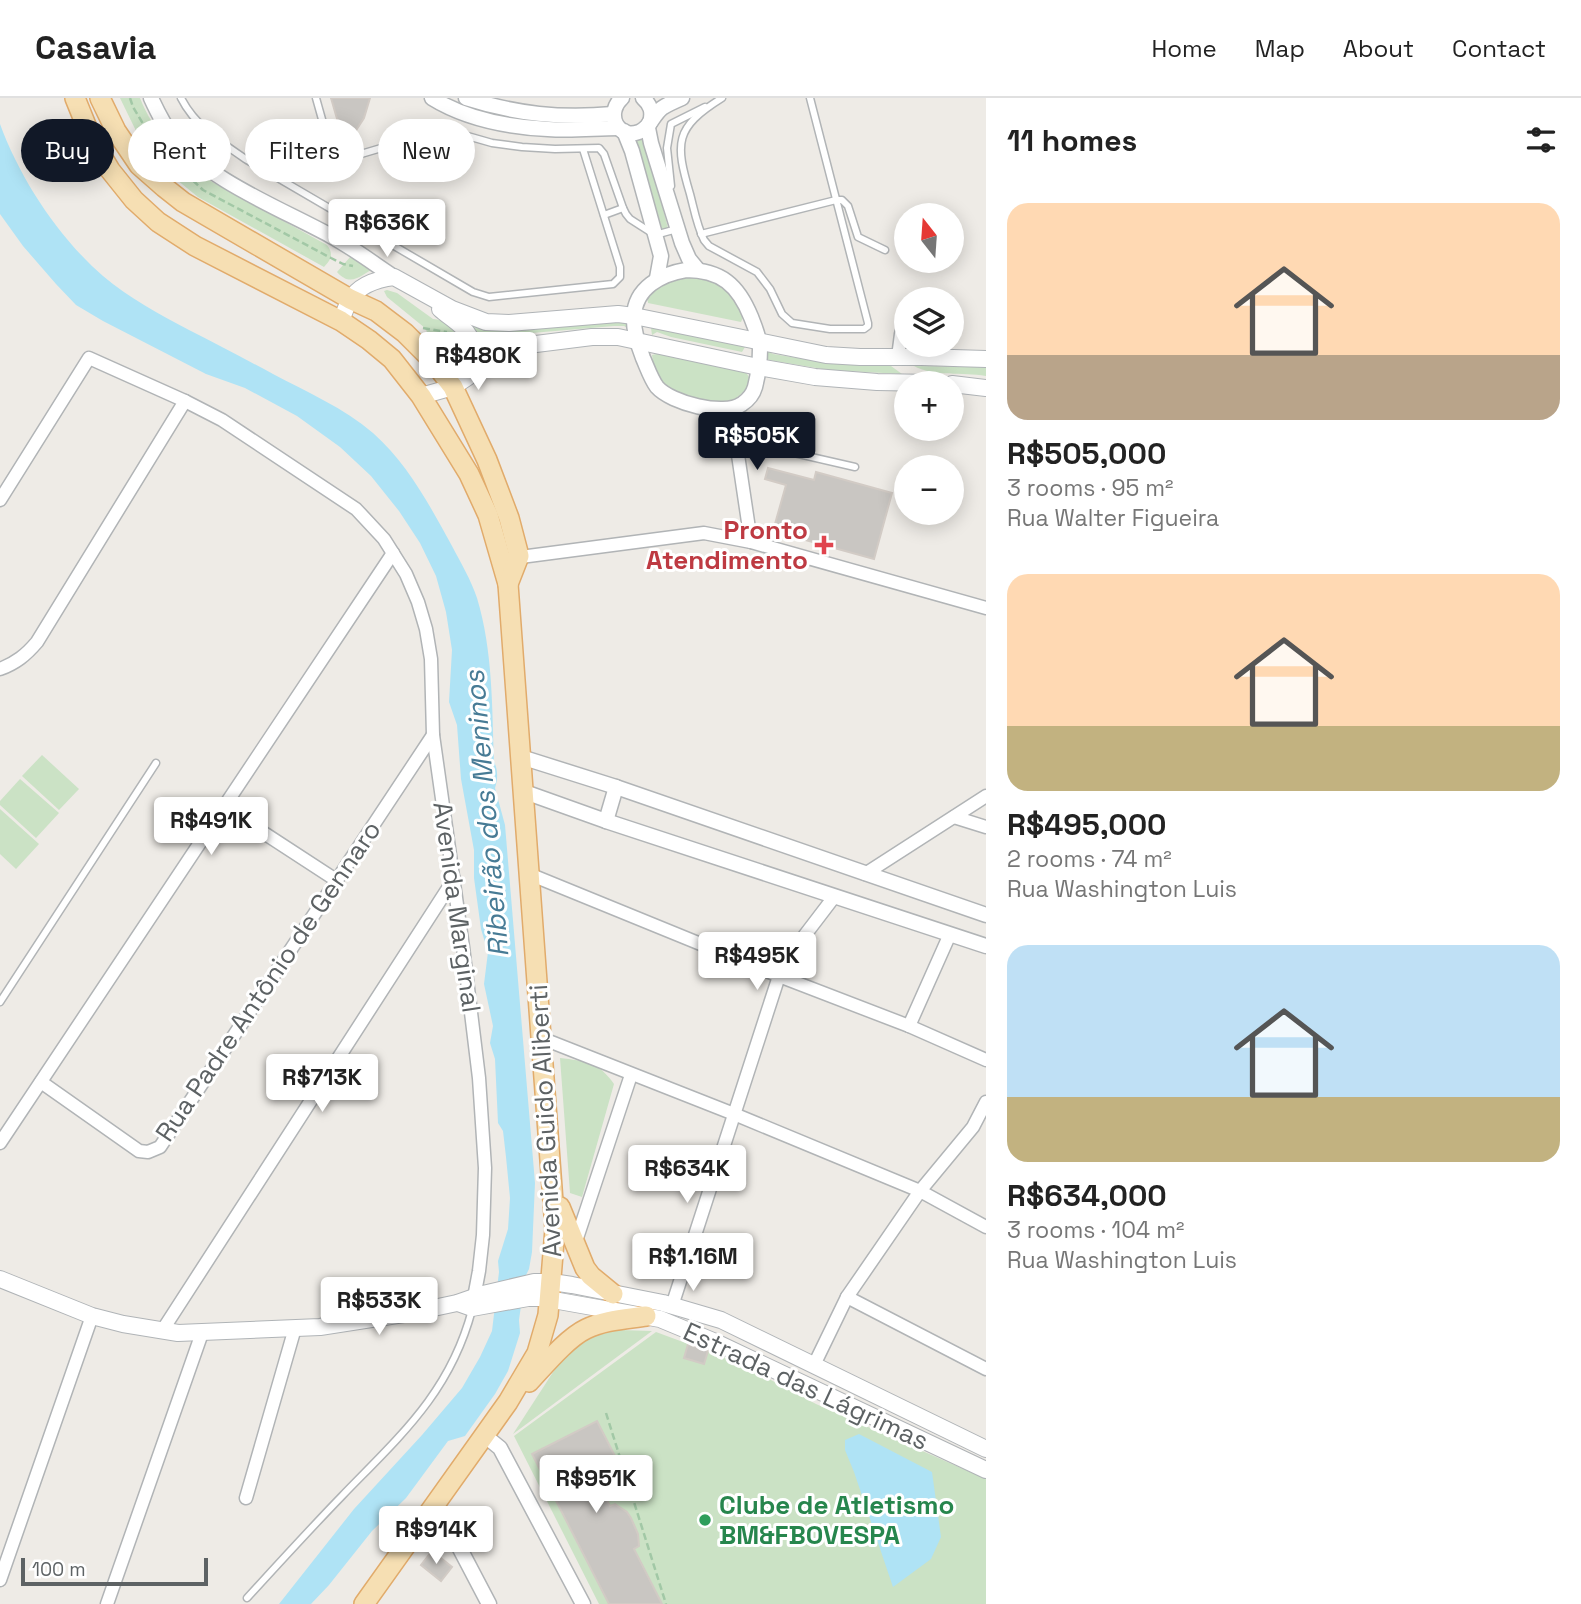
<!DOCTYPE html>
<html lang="en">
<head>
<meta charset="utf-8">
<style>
	:root { --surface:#fff; --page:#f6f6f6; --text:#222; --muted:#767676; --line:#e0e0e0; --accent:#111827 }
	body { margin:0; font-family:"Space Grotesk",sans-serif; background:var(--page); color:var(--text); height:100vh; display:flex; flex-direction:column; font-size:26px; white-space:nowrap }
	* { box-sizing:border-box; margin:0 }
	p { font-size:23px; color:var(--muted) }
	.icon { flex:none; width:38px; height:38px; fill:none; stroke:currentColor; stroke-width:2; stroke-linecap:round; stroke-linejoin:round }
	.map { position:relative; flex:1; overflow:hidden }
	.drawer { display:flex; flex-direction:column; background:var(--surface); width:595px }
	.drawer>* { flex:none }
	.top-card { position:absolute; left:21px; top:21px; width:665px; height:63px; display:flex; gap:14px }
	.needle { width:46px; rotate:343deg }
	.fabs { position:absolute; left:894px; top:105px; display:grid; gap:14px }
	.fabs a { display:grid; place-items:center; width:70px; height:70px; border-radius:50%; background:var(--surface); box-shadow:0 4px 18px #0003; font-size:35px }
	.scale { position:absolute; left:21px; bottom:18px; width:187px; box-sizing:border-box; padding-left:7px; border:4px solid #5d6264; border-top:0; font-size:19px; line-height:24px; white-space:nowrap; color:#5d6264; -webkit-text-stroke:5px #fff; paint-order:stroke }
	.price { position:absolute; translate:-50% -60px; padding:0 16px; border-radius:7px; background:#fff; color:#222; font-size:23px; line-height:46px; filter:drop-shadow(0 2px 4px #0008) }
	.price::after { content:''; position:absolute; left:50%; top:42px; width:21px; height:16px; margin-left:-10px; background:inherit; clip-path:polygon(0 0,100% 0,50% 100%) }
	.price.active { background:var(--accent); color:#fff }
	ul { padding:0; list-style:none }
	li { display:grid; align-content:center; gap:14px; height:371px; padding:0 21px }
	li span { display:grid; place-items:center; height:217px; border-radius:21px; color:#555 }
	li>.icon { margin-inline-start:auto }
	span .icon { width:126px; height:126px; fill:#fffc; stroke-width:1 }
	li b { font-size:30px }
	h2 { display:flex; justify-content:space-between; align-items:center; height:84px; padding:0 21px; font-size:30px }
	.tag { padding:0 24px; border-radius:32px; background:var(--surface); box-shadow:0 4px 18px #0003; font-size:24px; line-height:63px }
	.tag.active { background:var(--accent); color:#fff }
	header { display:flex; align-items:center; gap:42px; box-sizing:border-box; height:98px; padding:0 35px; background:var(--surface); border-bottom:2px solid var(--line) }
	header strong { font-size:33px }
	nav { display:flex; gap:38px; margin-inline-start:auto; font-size:24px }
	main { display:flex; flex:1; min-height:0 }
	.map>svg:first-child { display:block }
	.green { fill:#cbe2c5 }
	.water { fill:#afe3f5 }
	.building { fill:#c9c6c2; stroke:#d2cbc5; stroke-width:2 }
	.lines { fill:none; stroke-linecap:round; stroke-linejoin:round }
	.service-casing { stroke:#b1b4b6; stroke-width:9 }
	.minor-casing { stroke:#b1b4b6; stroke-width:15 }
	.tertiary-casing { stroke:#b1b4b6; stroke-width:17 }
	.secondary-casing { stroke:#b0b4b7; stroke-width:18 }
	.primary-casing { stroke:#e1ab6b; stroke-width:22 }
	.path { stroke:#a2c8a6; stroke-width:2.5; stroke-dasharray:7 3.5; stroke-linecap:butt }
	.service { stroke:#fff; stroke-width:6 }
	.minor { stroke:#fff; stroke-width:12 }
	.tertiary { stroke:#fff; stroke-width:14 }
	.secondary { stroke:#fff; stroke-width:16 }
	.primary { stroke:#f6dfb3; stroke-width:19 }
	.health-dot { fill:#e0444e; stroke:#fff; stroke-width:2.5 }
	.leisure-dot { fill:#2e9e5b; stroke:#fff; stroke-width:2.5 }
	.labels { text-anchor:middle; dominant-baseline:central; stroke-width:6; stroke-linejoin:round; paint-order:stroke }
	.health-label { font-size:26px; font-weight:bold; fill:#be3a42; stroke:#fff; text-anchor:end }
	.street-label { font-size:26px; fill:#5d6264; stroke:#fff }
	.leisure-label { font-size:26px; font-weight:bold; fill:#27864d; stroke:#fff; text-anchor:start }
	.water-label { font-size:28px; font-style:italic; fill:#477b95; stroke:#fff }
</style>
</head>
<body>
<header>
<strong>Casavia</strong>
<nav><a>Home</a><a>Map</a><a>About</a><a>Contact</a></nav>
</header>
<main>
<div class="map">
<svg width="986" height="1506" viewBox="0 0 986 1506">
	<rect width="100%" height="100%" fill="#eeebe6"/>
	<g class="green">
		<path d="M120,0H140C153,34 179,58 207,81L327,147C334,156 331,162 324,169L198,99L177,82L157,61L138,37Z"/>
		<polygon points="643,37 668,130 663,134 635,38"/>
		<path d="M351,158L376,169C361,177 351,190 337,174Z"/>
		<path d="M693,179C724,185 729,189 744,217L741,224L648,205L647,198C662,182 672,181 693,179Z"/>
		<path d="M387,192L397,195L433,221L441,222L460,231C467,251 471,252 459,271L427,234L425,230L387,199L384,193Z"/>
		<polygon points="625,222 632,225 629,231 624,228 614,228 508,237 477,250 472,227 494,230 501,233 599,223"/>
		<polygon points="655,228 739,246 745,249 742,254 671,239 657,234 652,237 651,230"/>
		<polygon points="766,252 773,256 828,265 891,268 902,276 828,272 769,262 765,259"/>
		<polygon points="661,255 745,273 749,279 747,291 735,301 721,306 672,298 659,285 654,270 652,257"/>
		<path d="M914,268L986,269V278C962,274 935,279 914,268Z"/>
		<polygon points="42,657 79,691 59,712 22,678"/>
		<polygon points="20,681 59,715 36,740 0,707 0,703"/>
		<polygon points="0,711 39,746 16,771 0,756"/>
		<path d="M560,960C585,963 599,964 614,986L582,1099L570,1095Z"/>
		<polygon points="620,1232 652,1233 513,1336 568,1251 589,1238"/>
		<polygon points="656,1234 737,1264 816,1306 986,1381 986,1506 599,1506 514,1338"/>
	</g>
	<g class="water">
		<path d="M0,26C20,81 59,140 103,178C129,200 159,216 189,232C217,246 245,261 273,276C307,294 344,310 373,335C408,366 430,408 452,448C461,465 471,482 477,500C493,553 492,609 494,664C498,671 498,681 495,690L505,727L535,1085L532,1154L529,1171L525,1179L519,1222L520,1235L508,1273L495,1296L465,1338L448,1343L406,1400L372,1433L329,1487L311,1506H279L354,1411L422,1337L462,1290L480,1259L492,1233L499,1174L498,1163L508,1131L510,1100L506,1059L503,1033L498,1025L495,961L490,945L493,928L484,886L488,854L481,831L474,780V752L461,681L457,627L449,604L452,552L446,514L436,478L420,445L399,413L371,378L340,349L297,318L245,290L206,276L103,223L76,207L56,186L23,148L0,116Z"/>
		<polygon points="859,1336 932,1374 941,1439 931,1461 893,1489 854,1374 845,1352 845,1342"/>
	</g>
	<g class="building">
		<polygon points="331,0 370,0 364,20 355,34 342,38"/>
		<polygon points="768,370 814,382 816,374 892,395 874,461 773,433 786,387 765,381"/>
		<polygon points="688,1246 708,1253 704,1266 684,1260"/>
		<polygon points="597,1323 616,1360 592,1373 610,1408 615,1406 627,1414 631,1420 638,1436 639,1448 634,1451 662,1506 609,1506 532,1356"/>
		<polygon points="432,1453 452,1469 441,1483 421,1467"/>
	</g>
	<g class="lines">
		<g class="service-casing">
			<g id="service">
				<path d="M181,0C195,28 222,45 247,62L473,194L489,199L613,186L620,179V169L583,51"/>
				<polyline points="316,0 334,64"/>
				<path d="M722,0C674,30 675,45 690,96C694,111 697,128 704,142L709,148L757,174L770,191L782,216L792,225L830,231H864L868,228V225L810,0"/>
				<polyline points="284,83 334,64 442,32 450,33 492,45 522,49 555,51 599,50 604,56 623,110 626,116 630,121 655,137 677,131"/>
				<polyline points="671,88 667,50 671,26 705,9"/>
				<polyline points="604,117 623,110"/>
				<polyline points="701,136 836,102 842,102 848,108 858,139 885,152"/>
				<polyline points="737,342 855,369"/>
				<polyline points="0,904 156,665"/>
				<path d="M247,1500C279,1465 310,1431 342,1398C400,1338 450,1295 472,1212"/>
			</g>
		</g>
		<g class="minor-casing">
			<g id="minor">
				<polyline points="898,259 901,236 905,222"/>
				<polyline points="731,310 751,444"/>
				<polyline points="0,402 89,260 185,303 222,322 356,411 384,441 406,476 418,504 426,531 431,561 433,637 463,849 479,980 485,1070 483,1137 479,1173 473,1205"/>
				<polyline points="513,460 704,435 751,444 986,510"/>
				<path d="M0,571C16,565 26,557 37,544L185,303"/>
				<polyline points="224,709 336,782"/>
				<polyline points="954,719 986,729"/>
				<polyline points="529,776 779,878 909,928 986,962"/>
				<polyline points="865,776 986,698"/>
				<polyline points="909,928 950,836"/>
				<polyline points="541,940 734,1016 920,1093 986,1129"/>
				<polyline points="41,984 139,1053 148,1054 160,1049 433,637"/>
				<polyline points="0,1045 393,455"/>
				<polyline points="575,1146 631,977"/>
				<polyline points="847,1199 986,1271"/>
				<polyline points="672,1208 779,878 805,837 834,799"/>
				<polyline points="162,1233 454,781"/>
				<polyline points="814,1267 847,1199 920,1093 973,1029 986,1004"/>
				<polyline points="246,1400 295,1230"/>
				<polyline points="0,1482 92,1218"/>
				<polyline points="107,1506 202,1235"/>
			</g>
		</g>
		<g class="tertiary-casing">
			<g id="tertiary">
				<path d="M151,0C157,13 163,26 172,37C206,82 282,111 331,138C353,150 373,165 394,179"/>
				<path d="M432,0C466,21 508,29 548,31C572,33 596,30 619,30"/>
				<path d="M466,0C516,16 561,21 613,16"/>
				<path d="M622,0C605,15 617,42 639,34C650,30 653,17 662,10C668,6 675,3 682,0"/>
				<path d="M643,0C651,7 653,14 650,25"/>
				<polyline points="649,25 648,30 651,45 682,145 689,161 698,172"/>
				<polyline points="624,33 632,53 661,158 657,180"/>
				<path d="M686,172C721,172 738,187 751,219C755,229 760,241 760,251C760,264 758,277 755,289C753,296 748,302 742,306C724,319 671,305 657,289C651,281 647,269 643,260C638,247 633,232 634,218C635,190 661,176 686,172Z"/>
				<polyline points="521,659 616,689 986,817"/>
				<polyline points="522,693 606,723 986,848"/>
				<polyline points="606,723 616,689"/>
				<polyline points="484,1337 500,1350 583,1506"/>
				<polyline points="433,1411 446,1424 489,1506"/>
			</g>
		</g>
		<g class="secondary-casing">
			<g id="secondary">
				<path d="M440,211C451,221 468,229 472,245C474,252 474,262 474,269"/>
				<path d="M341,223C344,216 346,208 350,202C359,187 378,181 394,179L452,211L486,224L509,225L618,216L634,218L826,257L860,259H921L986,261"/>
				<polyline points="952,286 986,290"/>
				<polyline points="421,298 453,289 468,279 474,269 506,252 528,247 592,239 618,239 758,269 815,279 877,284 932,285"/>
				<polyline points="0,1181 92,1218 123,1226 178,1235 320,1229 410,1215 457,1205 483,1196 534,1184 552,1184 572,1187 663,1205 721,1222 986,1351"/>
				<polyline points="458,1205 472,1210 528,1200 542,1200 660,1221 713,1243 986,1372"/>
			</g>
		</g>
		<g class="primary-casing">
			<g id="primary">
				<polyline points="75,0 92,42 110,72 134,102 158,124 195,148 341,223 369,242 392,261 421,298 469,376 488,417 508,486 555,1131 548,1217 537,1255 508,1304 364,1506"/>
				<polyline points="100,0 116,33 139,67 164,89 183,104 350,201 376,213 405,235 433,263 453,289 487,362 509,420 519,458 508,486"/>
				<polyline points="560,1109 585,1170 591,1178 613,1196"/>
				<path d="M529,1284C544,1268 567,1240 586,1231C604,1222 626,1221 646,1218"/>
			</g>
		</g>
		<g class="path">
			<polyline points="130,0 133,9 148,34 165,56 203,92 331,160 343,166 353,168"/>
			<polyline points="423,230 447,234"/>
			<polyline points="606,1315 666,1506"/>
		</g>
		<use href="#service" class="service"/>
		<use href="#minor" class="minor"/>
		<use href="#tertiary" class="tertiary"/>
		<use href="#secondary" class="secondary"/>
		<use href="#primary" class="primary"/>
	</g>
	<path class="health-dot" d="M820.5 436.5h7v7h7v7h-7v7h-7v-7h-7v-7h7z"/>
	<circle class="leisure-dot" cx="705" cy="1422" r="7"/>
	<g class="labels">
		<g class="health-label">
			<text x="808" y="432">Pronto<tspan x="808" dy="30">Atendimento</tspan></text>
		</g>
		<g class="street-label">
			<text transform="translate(457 809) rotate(82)">Avenida Marginal</text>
			<text transform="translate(268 883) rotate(-56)">Rua Padre Antônio de Gennaro</text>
			<text transform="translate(545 1023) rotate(-93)">Avenida Guido Aliberti</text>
			<text transform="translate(806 1288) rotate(25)">Estrada das Lágrimas</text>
		</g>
		<g class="leisure-label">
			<text x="719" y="1407">Clube de Atletismo<tspan x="719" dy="30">BM&amp;FBOVESPA</tspan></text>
		</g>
		<g class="water-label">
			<text transform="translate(486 716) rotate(-95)">Ribeirão dos Meninos</text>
		</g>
	</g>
</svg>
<div class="fabs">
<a><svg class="needle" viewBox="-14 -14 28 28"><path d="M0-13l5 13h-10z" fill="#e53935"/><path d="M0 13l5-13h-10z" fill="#767676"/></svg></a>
<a><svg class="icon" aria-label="layers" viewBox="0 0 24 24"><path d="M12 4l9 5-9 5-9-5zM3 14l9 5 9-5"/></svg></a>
<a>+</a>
<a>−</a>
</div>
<div class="scale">100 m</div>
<b class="price" style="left:387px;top:161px">R$636K</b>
<b class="price" style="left:478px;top:294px">R$480K</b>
<b class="price active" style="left:757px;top:374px">R$505K</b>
<b class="price" style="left:211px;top:759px">R$491K</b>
<b class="price" style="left:757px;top:894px">R$495K</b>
<b class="price" style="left:322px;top:1016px">R$713K</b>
<b class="price" style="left:687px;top:1107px">R$634K</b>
<b class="price" style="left:693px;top:1195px">R$1.16M</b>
<b class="price" style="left:379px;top:1239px">R$533K</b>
<b class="price" style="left:596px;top:1417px">R$951K</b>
<b class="price" style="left:436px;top:1468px">R$914K</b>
<div class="top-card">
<a class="tag active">Buy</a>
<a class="tag">Rent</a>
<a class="tag">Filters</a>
<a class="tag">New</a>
</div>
</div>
<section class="drawer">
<h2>11 homes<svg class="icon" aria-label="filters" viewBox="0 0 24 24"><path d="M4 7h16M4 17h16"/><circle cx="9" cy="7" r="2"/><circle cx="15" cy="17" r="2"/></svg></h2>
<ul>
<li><span style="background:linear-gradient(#ffd9b3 70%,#b9a48a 0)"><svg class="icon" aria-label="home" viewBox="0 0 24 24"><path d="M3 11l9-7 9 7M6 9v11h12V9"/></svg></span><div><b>R$505,000</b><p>3 rooms · 95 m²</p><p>Rua Walter Figueira</p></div></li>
<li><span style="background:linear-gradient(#ffd9b3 70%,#c2b280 0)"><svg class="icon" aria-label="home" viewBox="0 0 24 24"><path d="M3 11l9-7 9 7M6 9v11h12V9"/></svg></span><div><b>R$495,000</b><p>2 rooms · 74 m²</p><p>Rua Washington Luis</p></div></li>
<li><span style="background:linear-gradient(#bfe0f5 70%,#c2b280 0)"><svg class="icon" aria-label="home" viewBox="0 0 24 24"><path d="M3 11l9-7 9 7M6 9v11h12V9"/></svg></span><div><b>R$634,000</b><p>3 rooms · 104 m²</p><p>Rua Washington Luis</p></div></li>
</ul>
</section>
</main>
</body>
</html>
